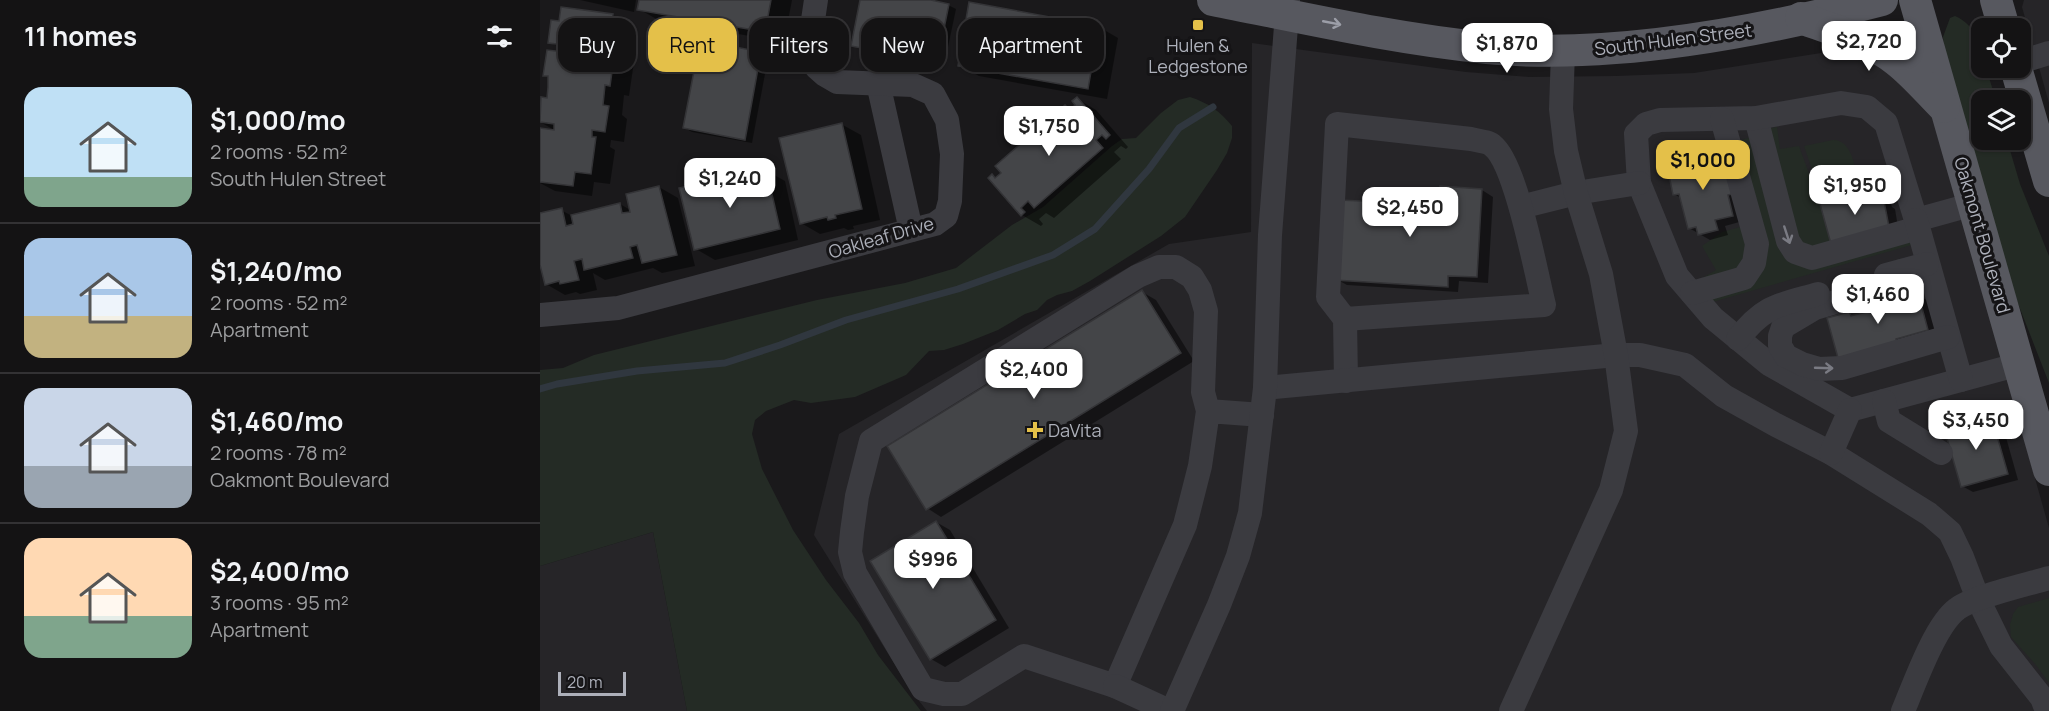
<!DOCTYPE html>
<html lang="en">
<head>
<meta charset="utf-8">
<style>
	:root { --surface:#141314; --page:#212022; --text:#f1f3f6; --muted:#9d9ea0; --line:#333234; --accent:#e4c049 }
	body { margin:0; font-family:Manrope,sans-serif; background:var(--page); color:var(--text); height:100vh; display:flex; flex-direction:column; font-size:22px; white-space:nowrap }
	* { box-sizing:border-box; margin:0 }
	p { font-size:20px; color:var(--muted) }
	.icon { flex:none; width:33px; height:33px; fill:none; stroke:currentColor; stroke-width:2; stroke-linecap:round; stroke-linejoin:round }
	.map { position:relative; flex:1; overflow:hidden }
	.side { display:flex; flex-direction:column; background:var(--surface); width:540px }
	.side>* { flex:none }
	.guide { position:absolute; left:18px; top:18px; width:570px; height:54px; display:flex; gap:12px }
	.fabs { position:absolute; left:1431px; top:18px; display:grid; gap:12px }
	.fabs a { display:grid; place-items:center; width:60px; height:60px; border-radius:12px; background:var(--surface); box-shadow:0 2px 4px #0004,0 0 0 2px var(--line); font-size:30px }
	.scale { position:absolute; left:18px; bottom:15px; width:68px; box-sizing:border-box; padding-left:6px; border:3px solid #adb0ba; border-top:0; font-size:16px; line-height:21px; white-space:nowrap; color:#adb0ba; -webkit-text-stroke:4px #151416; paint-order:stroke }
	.price { position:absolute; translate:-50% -51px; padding:0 14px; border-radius:12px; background:#fff; color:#222; font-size:20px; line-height:39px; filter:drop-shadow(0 2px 3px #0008) }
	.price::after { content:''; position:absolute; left:50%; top:36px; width:18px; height:14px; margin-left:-9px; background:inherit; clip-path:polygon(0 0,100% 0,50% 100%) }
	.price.active { background:var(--accent); color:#111 }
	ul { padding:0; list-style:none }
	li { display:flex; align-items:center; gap:18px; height:150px; padding:0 24px }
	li+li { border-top:2px solid var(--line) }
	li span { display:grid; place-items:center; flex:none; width:168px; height:120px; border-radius:18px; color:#555 }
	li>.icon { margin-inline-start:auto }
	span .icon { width:72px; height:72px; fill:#fffc; stroke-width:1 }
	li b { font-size:26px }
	h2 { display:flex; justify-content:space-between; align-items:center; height:72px; padding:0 24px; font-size:26px }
	.pill { padding:0 21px; border-radius:18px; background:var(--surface); box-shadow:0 2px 4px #0004,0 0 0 2px var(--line); font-size:21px; line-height:54px }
	.pill.active { background:var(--accent); color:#111 }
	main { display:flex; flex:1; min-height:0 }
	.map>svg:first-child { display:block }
	.built { fill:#262528 }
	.green { fill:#242b25 }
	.shadow { fill:#0007 }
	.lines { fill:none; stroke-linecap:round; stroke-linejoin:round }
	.stream { stroke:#30373f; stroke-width:7 }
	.building { fill:#444548; stroke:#343437; stroke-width:1.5 }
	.minor { stroke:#3b3b40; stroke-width:24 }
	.major { stroke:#57585f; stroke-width:32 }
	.oneway { stroke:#9c9ea8 }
	.oneway2 { stroke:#7a7b83 }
	.poi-dot { fill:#e4c049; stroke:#151416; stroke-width:2 }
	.labels { text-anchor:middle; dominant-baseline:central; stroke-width:6; stroke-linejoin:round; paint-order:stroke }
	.street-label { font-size:18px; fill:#adb0ba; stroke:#151416 }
	.poi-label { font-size:18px; fill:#adb0ba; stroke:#151416 }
</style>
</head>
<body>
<main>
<section class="side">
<h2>11 homes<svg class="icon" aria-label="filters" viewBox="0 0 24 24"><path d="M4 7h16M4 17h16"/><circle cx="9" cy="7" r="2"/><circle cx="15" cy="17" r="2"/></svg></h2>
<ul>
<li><span style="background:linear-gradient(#bfe0f5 75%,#7fa58c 0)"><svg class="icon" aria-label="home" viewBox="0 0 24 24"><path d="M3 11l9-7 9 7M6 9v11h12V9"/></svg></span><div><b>$1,000/mo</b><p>2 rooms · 52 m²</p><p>South Hulen Street</p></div></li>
<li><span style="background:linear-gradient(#a9c7e8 65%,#c2b280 0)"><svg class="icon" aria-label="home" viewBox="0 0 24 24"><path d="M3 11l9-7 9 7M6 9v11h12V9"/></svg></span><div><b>$1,240/mo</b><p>2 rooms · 52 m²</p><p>Apartment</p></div></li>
<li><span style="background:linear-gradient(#c9d6e8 65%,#9aa5b1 0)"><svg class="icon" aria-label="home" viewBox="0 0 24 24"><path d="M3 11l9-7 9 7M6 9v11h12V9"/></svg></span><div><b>$1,460/mo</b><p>2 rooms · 78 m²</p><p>Oakmont Boulevard</p></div></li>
<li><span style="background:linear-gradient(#ffd9b3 65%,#7fa58c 0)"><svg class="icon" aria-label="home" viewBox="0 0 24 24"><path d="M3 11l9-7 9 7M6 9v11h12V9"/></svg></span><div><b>$2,400/mo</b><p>3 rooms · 95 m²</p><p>Apartment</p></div></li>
</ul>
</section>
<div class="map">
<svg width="1509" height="711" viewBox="0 0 1509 711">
	<rect width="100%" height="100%" fill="#1a191b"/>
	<g class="built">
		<polygon points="1484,0 1509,0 1509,103 1482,7"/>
		<polygon points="712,43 926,72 989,77 1076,76 1154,73 1281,53 1323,52 1382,97 1396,126 1509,528 1509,711 387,711 372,692 274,535 299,434 629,244 711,232"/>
		<polygon points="113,532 147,711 0,711 0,566"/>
	</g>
	<g class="green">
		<path d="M1415,16C1436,25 1441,46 1442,68H1446L1456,100H1442V140H1467L1480,184L1509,256V383L1470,283L1404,51L1403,37L1410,18Z"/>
		<path d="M650,97C668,103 680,111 692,126V138L687,153L677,170L645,217L621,236L550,281L532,291L517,295L507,300L497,310L485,314L458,330L423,344L404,350L389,351L366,375L315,397L271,403L254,400L226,411L215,420L212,434L222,469L253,530L286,580L319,623L338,655L381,711H147L113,532L0,566V370L23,368L54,355L277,300L365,283L416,268L472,225L503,207L572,146L582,139L596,138L621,113L638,100Z"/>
		<polygon points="1237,127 1240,149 1259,146 1280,204 1294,252 1378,228 1382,242 1162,305 1214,263 1189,143 1220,135 1219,130"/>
		<path d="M1293,140C1314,140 1315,172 1320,188L1282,198L1264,146Z"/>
		<polygon points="1204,226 1210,247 1198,271 1162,278 1176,270 1162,246 1182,232"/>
		<polygon points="1509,598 1509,683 1496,665 1471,637 1470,625 1473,614 1478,607"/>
	</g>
	<g class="shadow">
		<polygon points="40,0 96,0 94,12"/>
		<polygon points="100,0 252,0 244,42 118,20 99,9"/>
		<polygon points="322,0 384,0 408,5 416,9 404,66 320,49 313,45"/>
		<polygon points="431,4 559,27 578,38 567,99 439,76 419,65"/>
		<polygon points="72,16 92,27 90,38 97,41 89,96 84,95 82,115 87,119 84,142 71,140 70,147 75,150 70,184 54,182 52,196 15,191 0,183 0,130 18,132 0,122 0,117 3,99 8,99 10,78 5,75 25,54 26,51 10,42 20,22"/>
		<polygon points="161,42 221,53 228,58 212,143 152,132 145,128"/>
		<polygon points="537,99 556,110 588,147 586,149 581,146 574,152 581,159 514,218 506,213 499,219 503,224 501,226 482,215 452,176 457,179 525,106 532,110 538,105"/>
		<polygon points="301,124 321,135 340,220 313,226 314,229 308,230 304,228 280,234 261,223"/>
		<polygon points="1178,154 1189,160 1203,221 1185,226 1188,235 1170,240 1149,228 1141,198 1134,194"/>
		<polygon points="225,170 245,181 258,240 175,260 156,249"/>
		<polygon points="119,187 138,198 155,266 122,273 113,268 65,280 53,273 57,290 40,294 36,292 25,295 6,284 0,258 0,215 21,210 32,216 80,204 92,211"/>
		<polygon points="901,188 942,190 953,197 948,283 919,281 918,292 807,285 796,279 846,204 901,195"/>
		<polygon points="1338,191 1349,197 1352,207 1355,209 1359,233 1304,249 1324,194"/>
		<polygon points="602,292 616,300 654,361 401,517 387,508"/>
		<polygon points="1377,294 1388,301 1398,336 1310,363 1309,314 1314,317 1333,312 1336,305"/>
		<polygon points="1451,417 1462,423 1478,480 1433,492 1422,486"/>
		<polygon points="396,522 410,530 469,628 405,667 391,659"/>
	</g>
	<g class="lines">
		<polyline class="stream" points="0,389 17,384 97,371 185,363 240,345 306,320 418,289 513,255 555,229 609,169 639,128 673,107"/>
	</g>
	<g class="building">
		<polygon points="99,0 231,0 225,32 97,10"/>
		<polygon points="320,0 391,0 409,4 397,63 311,46"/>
		<polygon points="429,2 559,26 548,89 418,66"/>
		<polygon points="21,7 73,14 71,28 78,29 70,86 65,85 63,105 69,106 65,132 52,130 52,137 56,137 51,174 35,172 33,186 0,182 0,128 14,130 14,124 0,122 1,97 7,98 8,87 8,76 3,76 7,50 24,52 25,45 8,43 11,20 19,21"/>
		<polygon points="160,40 221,52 205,140 143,128"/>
		<polygon points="537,97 570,135 566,139 562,135 556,140 563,148 494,208 488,201 481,208 485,212 481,216 448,178 452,174 455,178 461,173 455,166 525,105 530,110 535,105 532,101"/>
		<polygon points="302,123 322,209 295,215 296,218 288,220 287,217 260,224 239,138"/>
		<polygon points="1178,152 1184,173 1191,172 1196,193 1188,195 1193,216 1175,220 1178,230 1158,235 1156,227 1148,229 1139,194 1133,195 1127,165"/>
		<polygon points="226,168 240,229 154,250 139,188"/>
		<polygon points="119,186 137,255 102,263 97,245 90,247 93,258 44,270 42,259 34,261 39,280 20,284 19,281 5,285 0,265 0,213 22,208 26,226 33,224 31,215 80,203 82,213 90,212 86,194"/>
		<polygon points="900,186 942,189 937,277 908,276 908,287 794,280 799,200 844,202 845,189 900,193"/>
		<polygon points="1338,189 1342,202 1344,201 1349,227 1291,244 1280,204 1322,192 1323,193"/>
		<polygon points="602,290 641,353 386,510 347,446"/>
		<polygon points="1378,293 1388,330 1356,339 1357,342 1298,358 1287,318 1309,312 1311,316 1331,311 1329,303 1333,302 1334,304"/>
		<polygon points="1451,415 1468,474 1421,487 1404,428"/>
		<polygon points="396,521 456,620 390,660 330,561"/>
	</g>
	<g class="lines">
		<g class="minor">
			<polyline points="1480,62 1509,53"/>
			<polyline points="338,83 371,230"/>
			<polyline points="1216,118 1248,241 1255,252 1272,258 1378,228"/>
			<polyline points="1434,204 1376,220 1346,123 1327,107 1301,103 1216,118 1120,120 1106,124 1096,134 1099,183 1137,276 1173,318 1229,364 1310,410 1480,364"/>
			<polyline points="981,207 1036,193 1099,183"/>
			<polyline points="1376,220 1421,380"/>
			<polyline points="1362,271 1344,288 1275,308 1243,327 1240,336 1240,346 1246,356 1262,364 1279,369 1302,368 1408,337"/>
			<polyline points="1346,275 1387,264"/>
			<polyline points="1152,293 1204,278 1214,263 1217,244 1182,119"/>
			<polyline points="0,315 78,308 395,224 406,216 410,201 412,154 407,120 393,94 373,85 297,82 285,75 276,67 270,40 276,0"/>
			<path d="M805,319L1004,305C996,273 976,164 953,146C948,141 938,141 931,139L797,124L788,297L805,319L806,381"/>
			<path d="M1198,339C1224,305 1239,305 1278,294"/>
			<polyline points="725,388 1076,355 1100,355 1145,365 1184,396 1236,425 1291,453 1389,514 1410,532 1422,557 1438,599 1461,646 1502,698 1507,711"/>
			<polyline points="1344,401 1349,421 1401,453"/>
			<polyline points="668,411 660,466 645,525 575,686 484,656 422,694 404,694 383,689 315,573 310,552 312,532 317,496 331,441 598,276 619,267 636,267 652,277 660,290 666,311 663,392 668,411 722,415"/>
			<polyline points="1291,453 1310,410"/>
			<polyline points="575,686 629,711"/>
			<polyline points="632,711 679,605 698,556 710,513 725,388 730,235 748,0"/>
			<polyline points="971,711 1071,490 1086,431 1076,355 1061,274 1036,193 1026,151 1021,109 1023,52"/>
			<path d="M1363,711C1374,685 1395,625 1417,609C1432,597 1488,584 1509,578"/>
		</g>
		<g class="major">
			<path d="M673,0C764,18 855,39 947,48C1074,60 1219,32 1342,0"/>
			<polyline points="1375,0 1509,470"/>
			<polyline points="1456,0 1464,28"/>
			<path d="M1261,18C1293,30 1329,39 1356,60C1373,73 1388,91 1404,107"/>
			<polyline points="1476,68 1509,181"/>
		</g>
	</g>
	<defs><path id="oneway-shaft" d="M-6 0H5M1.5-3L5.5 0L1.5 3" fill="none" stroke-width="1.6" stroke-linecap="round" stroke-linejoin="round" transform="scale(1.5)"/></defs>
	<use class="oneway" href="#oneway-shaft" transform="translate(792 23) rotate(11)"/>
	<g class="oneway2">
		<use href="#oneway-shaft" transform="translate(1247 235) rotate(72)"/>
		<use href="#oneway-shaft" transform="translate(1284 368) rotate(2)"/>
	</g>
	<g class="poi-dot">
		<rect x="652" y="19" width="12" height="12" rx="3"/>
		<path d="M492 421h6v6h6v6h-6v6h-6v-6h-6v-6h6z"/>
	</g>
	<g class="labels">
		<g class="street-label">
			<text transform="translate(1133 39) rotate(-7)">South Hulen Street</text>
			<text transform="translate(1443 235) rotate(74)">Oakmont Boulevard</text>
			<text transform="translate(341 237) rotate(-16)">Oakleaf Drive</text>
		</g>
		<g class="poi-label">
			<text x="658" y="45">Hulen &amp;<tspan x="658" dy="21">Ledgestone</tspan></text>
			<text x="508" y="430" text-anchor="start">DaVita</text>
		</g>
	</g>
</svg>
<div class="fabs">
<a><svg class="icon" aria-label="locate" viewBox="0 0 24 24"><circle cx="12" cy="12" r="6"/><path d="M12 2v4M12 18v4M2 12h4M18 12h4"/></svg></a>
<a><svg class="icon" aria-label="layers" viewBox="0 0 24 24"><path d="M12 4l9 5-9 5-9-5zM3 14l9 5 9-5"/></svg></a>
</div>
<div class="scale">20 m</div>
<b class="price" style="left:1329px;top:72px">$2,720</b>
<b class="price" style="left:967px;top:74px">$1,870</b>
<b class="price" style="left:509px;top:157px">$1,750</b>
<b class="price active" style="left:1163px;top:191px">$1,000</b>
<b class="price" style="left:190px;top:209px">$1,240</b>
<b class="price" style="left:1315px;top:216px">$1,950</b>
<b class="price" style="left:870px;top:238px">$2,450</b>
<b class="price" style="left:1338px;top:325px">$1,460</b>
<b class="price" style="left:494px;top:400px">$2,400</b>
<b class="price" style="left:1436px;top:451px">$3,450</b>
<b class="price" style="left:393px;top:590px">$996</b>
<div class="guide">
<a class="pill">Buy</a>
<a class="pill active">Rent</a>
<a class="pill">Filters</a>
<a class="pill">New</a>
<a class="pill">Apartment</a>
</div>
</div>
</main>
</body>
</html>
